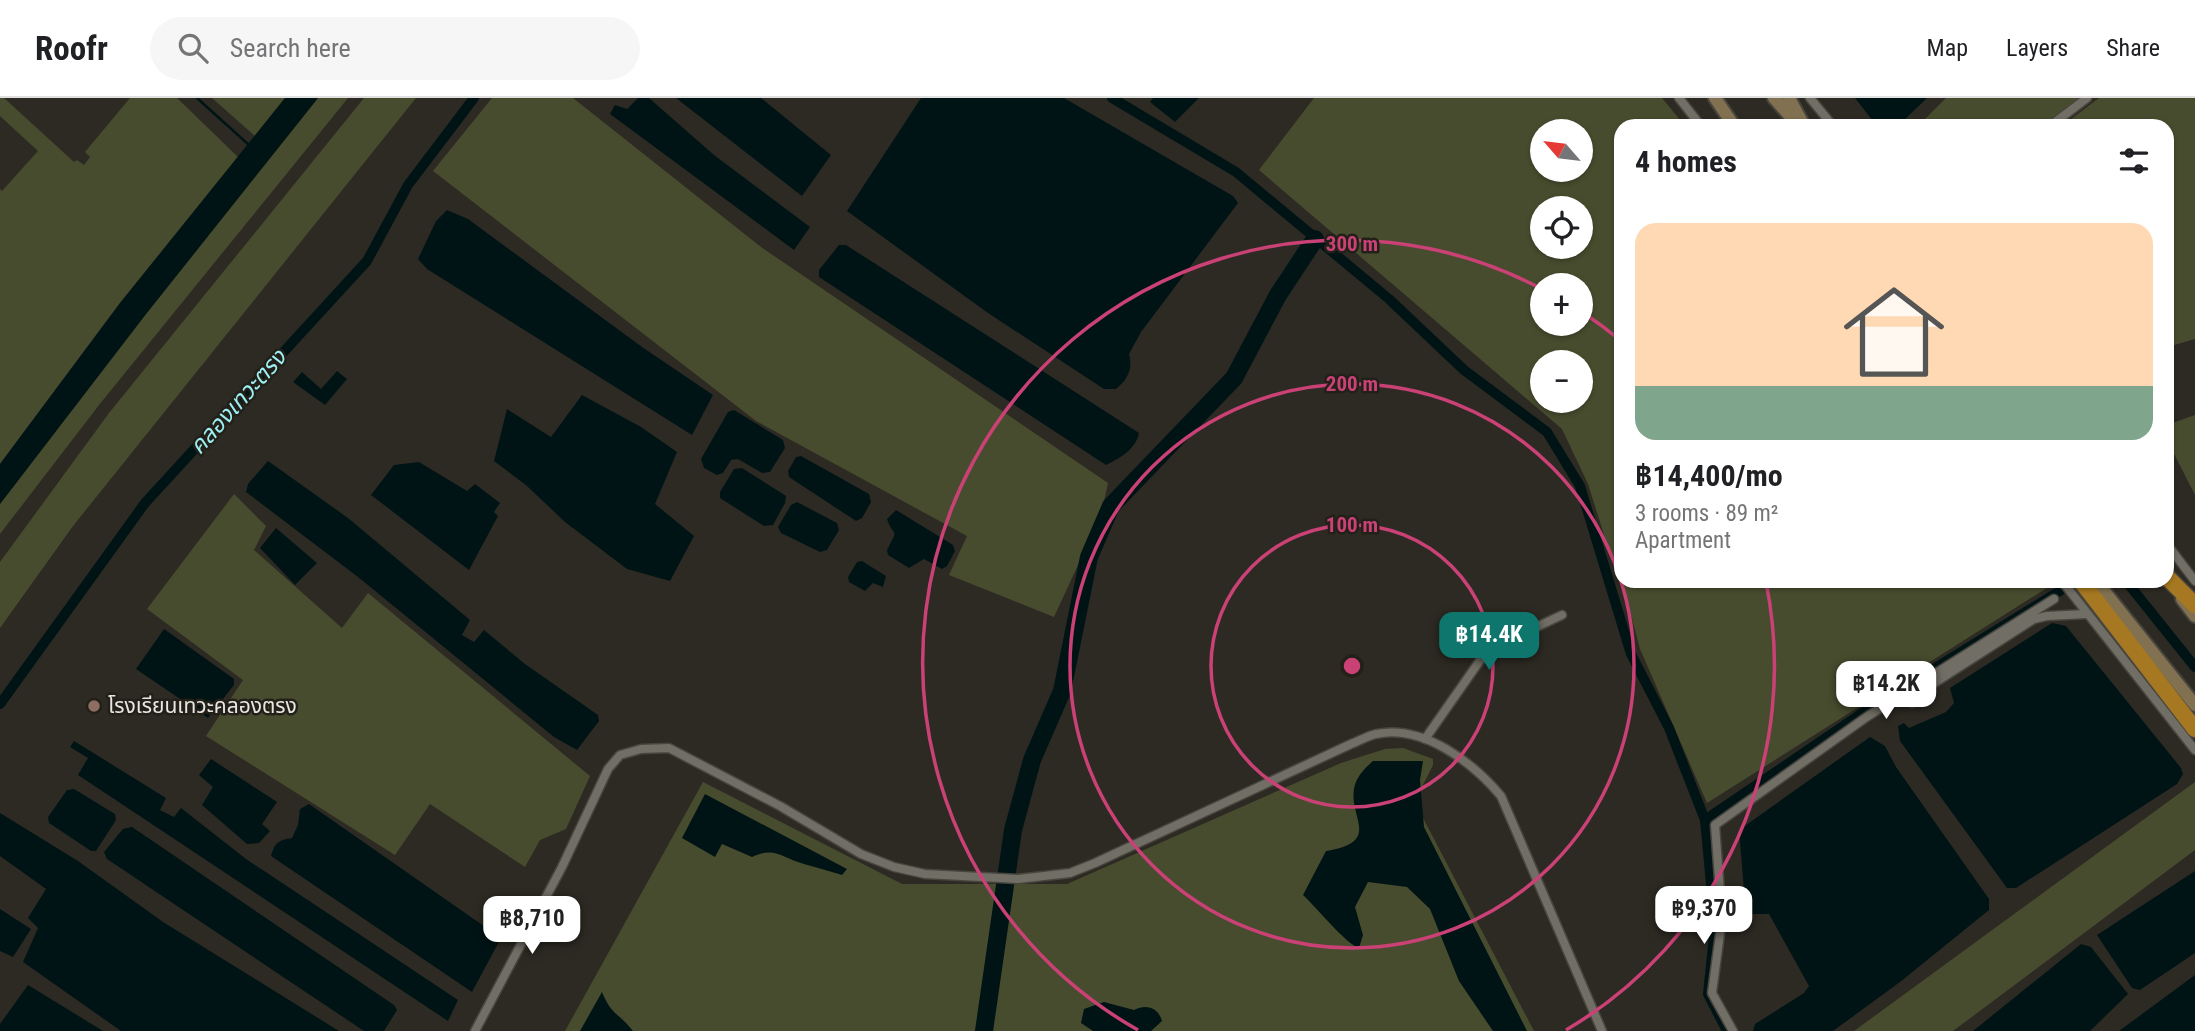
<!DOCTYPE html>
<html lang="en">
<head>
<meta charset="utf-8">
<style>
	:root { --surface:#fff; --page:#f6f6f6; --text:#202124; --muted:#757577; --line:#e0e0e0; --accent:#0f766e }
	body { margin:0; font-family:"Roboto Condensed","Noto Sans Thai",sans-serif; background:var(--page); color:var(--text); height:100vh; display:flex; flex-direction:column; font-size:26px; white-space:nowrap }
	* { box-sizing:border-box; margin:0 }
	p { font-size:23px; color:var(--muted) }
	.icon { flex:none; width:38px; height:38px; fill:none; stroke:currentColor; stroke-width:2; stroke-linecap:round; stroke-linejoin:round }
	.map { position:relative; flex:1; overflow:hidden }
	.side { position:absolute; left:1614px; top:21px; width:560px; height:469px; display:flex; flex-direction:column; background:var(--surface); border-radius:21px; box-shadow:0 2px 5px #0004 }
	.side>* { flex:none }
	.needle { width:46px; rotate:298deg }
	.controls { position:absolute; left:1530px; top:21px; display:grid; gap:14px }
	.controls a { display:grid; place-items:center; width:63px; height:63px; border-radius:50%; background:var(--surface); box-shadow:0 2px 5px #0004; font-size:35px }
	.price { position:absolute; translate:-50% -60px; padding:0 16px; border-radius:14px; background:#fff; color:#222; font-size:23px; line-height:46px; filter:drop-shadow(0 2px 4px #0008) }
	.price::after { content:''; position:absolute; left:50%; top:42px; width:21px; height:16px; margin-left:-10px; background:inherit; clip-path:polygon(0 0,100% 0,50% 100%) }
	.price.current { background:var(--accent); color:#fff }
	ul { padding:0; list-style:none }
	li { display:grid; align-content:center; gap:14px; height:371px; padding:0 21px }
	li+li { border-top:2px solid var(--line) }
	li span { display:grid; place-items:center; height:217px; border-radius:21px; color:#555 }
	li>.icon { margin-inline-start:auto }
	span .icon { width:126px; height:126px; fill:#fffc; stroke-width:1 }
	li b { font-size:30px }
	h2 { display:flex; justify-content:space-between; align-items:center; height:84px; padding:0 21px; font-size:30px }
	header { display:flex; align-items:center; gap:42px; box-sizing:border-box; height:98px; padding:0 35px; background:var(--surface); border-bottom:2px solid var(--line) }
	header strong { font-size:33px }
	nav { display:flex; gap:38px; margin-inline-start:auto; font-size:24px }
	.search { width:490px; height:63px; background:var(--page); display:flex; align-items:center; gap:18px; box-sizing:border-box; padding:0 24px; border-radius:38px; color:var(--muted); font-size:26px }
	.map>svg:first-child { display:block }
	.green { fill:#484c2e; fill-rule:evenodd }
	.water { fill:#001415 }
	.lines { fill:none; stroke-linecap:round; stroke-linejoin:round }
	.stream { stroke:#001415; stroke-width:2.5 }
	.canal { stroke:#001415; stroke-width:10 }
	.river { stroke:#001415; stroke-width:18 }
	.minor-casing { stroke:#48453f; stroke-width:11 }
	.secondary-casing { stroke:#48453f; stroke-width:16 }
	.motorway-casing { stroke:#48453f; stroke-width:19 }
	.minor { stroke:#716e65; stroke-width:8 }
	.secondary { stroke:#817151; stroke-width:12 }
	.motorway { stroke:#a67821; stroke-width:16 }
	.ring { fill:none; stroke:#ca4176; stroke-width:3.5 }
	.education-dot { fill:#8d6e63; stroke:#232019; stroke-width:2.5 }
	.labels { text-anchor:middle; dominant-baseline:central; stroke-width:5; stroke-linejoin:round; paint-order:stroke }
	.poi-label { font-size:21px; fill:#e8e6e1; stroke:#232019; text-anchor:start }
	.water-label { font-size:23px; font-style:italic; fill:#9df0f4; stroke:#232019 }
	.centre { fill:#ca4176; stroke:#232019; stroke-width:3.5 }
	.ring-label { font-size:21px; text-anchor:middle; font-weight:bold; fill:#ca4176; stroke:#232019; stroke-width:5; stroke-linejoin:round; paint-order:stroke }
</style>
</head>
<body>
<header>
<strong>Roofr</strong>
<div class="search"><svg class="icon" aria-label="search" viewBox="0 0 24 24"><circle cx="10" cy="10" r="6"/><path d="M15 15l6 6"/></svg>Search here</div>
<nav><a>Map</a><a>Layers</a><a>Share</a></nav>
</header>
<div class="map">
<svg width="2195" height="933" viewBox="0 0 2195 933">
	<rect width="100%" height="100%" fill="#2d2a23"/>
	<g class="green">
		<polygon points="0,0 4,0 74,64 77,62 84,67 90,59 85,54 130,0 177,0 238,59 120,205 0,366 0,91 2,93 38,53 0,18"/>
		<polygon points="212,0 285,0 255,38"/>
		<polygon points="318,0 348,0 99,307 0,436 0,406 146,216"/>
		<polygon points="364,0 416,0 73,428 0,530 0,464 109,315"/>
		<polygon points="492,0 573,0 761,149 1108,385 1101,417 1054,519 949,477 967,438 756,323 433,73"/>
		<path d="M1314,0H1662L1685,28H1620V474L1617,478L1588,386L1562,331L1259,72ZM1542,33H1580V72H1542ZM1542,110H1580V149H1542ZM1542,187H1580V226H1542ZM1542,264H1580V303H1542Z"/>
		<polygon points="1946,0 2081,0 2053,28 1918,28"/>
		<polygon points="2099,0 2195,0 2195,241 2167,249 2166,28 2062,28"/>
		<polygon points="2195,317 2195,397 2167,342 2167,327"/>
		<polygon points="234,396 266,428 254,452 342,530 368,495 590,678 566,731 540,742 525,769 430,706 395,757 206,638 243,582 147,511"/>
		<polygon points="1627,483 2046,483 2050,488 1707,705 1640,551 1623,487"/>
		<polygon points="1403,650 1433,661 1433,667 1419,695 1421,716 1534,933 565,933 703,684 902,786 1067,786 1341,665 1385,651"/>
		<polygon points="2195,684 2195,752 1953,933 1854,933"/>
	</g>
	<g class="water">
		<polygon points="285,0 318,0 146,216 0,406 0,366 120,205"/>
		<polygon points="638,0 649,0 714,57 810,129 794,152 610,16 615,7 627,11"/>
		<polygon points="676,0 761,0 831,57 802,98"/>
		<path d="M921,0H1064L1233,98L1238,105L1141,234L1129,256C1133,271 1128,281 1116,291H1104L988,215L847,113Z"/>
		<polygon points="1153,0 1199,0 1175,24 1150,4"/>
		<polygon points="1855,0 1927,0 1898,28 1877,28"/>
		<polygon points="447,112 468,121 642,249 713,297 692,337 427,171 418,161 436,123"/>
		<path d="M839,147H846L1139,335C1136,351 1120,360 1106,367L819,179V172Z"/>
		<polygon points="337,273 347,281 325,307 293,284 302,274 321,291"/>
		<polygon points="582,297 641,329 677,354 655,406 694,438 670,483 627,471 565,424 527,388 494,363 507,311 551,339"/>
		<polygon points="734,312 783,342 785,350 770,374 762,375 738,361 731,362 723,375 717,377 704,370 701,361 728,314"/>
		<polygon points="801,358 869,396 871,404 862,420 856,423 789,379 788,373 796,359"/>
		<polygon points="268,363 348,420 470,522 462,537 474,544 484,532 525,566 598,617 599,623 577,652 554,639 358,479 246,394 248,386"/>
		<polygon points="419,364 467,393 475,386 500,405 494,414 498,418 469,472 371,397 394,367"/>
		<polygon points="742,370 786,398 785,405 773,427 764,428 720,400 720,394 734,371"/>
		<polygon points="797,404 837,425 839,432 827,452 820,454 781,435 778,429 791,407"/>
		<path d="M896,412L953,447L955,453L947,468L942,471L924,461L909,470L888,457L887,452C900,428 893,440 887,421Z"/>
		<polygon points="276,430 317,465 295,487 260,450"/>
		<polygon points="862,463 886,478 883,489 873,485 865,493 849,484 848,479 857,464"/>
		<polygon points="2052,525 2066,528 2181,670 2183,676 2177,686 2016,790 2007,790 1900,643 1898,628 1904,625 1909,630 1946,614 1954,605 1950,590"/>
		<polygon points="164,531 234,581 234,587 208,620 136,571"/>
		<polygon points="1870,639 1885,648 1896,669 1989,801 1989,812 1900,884 1833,933 1753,933 1755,926 1804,895 1809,888 1769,816 1746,816 1739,732"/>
		<polygon points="74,643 166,700 160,712 174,719 181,710 246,761 458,902 448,923 78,677 88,660 70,649"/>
		<polygon points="211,661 277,704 262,726 270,733 259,745 247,746 202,707 213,689 199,677"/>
		<path d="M1373,663H1423L1420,682L1424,729L1527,933H1493L1459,883L1430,811L1407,789L1368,784L1355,809L1363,837L1359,850C1346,846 1316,809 1303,797L1326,753C1382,744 1349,720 1354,691C1356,679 1364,671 1373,663Z"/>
		<polygon points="74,691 115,716 116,722 96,753 91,753 49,725 48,719 67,692"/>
		<path d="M705,696L847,771L842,777C830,773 817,770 804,766C782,760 775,748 752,759L722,746L715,759L682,740Z"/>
		<path d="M309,706L501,840L472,894L271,758C275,744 279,742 292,740L298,727L300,711Z"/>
		<polygon points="0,715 78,763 163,824 339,933 121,933 23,864 38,830 28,820 46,791 0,758"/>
		<polygon points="132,729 394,907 397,912 384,933 364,933 107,761 104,754 123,731"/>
		<polygon points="2195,773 2195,855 2140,892 2132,890 2097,837"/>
		<polygon points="0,811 31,831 13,859 0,853"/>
		<polygon points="2081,846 2091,849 2128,896 2090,933 1973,933"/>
		<polygon points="2195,877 2195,933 2119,933"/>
		<polygon points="28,887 103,933 0,933 0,926"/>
		<path d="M602,894C612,918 618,914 633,933H580Z"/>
		<path d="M1104,904L1134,912C1146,906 1158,909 1162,923L1151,933H1093L1081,925L1084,911Z"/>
	</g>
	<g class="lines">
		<polyline class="stream" points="197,0 249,47"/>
		<g class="canal">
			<polyline points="1112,0 1236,74 1389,201 1464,272 1547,334 1580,388 1631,556 1669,630 1705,722 1715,828 1708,896 1727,933"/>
			<polyline points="2126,483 2195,569"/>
			<polyline points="0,606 145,405 367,163 408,87 474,0"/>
			<polyline points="1705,722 1864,614 2076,483"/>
		</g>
		<polyline class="river" points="984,933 1013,732 1032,662 1062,593 1089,459 1111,408 1234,280 1278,197 1315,141"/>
		<g class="minor-casing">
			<g id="minor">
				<polyline points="1679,0 1701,28"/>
				<polyline points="1810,0 1833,28"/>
				<polyline points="2050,28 2087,0"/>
				<polyline points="2166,445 2195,483"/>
				<polyline points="2062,483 2195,652"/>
				<polyline points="1912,605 1925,591 2034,521 2047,518 2087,516"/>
				<polyline points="1425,641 1481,561 1513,540 1562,517"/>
				<path d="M475,933L562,769L608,671L620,657L641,651L669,650L780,708L861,756L894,769L925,776L1018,781L1070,775L1095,765L1351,646C1359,643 1367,638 1376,636C1424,626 1473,665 1501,698L1602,933"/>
				<polyline points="1733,933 1712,895 1722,821 1715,727 1868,618 2054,501"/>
			</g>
		</g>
		<g class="secondary-casing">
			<g id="secondary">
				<polyline points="1715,0 1734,28"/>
				<polyline points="1774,0 1799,28"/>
				<polyline points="1789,0 1802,24"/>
				<polyline points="2096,483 2195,607"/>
				<polyline points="2182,501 2195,518"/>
			</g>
		</g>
		<g class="motorway-casing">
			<g id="motorway">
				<polyline points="2166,478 2195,507"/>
				<polyline points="2081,483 2195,631"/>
			</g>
		</g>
		<use href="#minor" class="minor"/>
		<use href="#secondary" class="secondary"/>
		<use href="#motorway" class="motorway"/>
	</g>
	<g class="ring">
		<circle cx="1352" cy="568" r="141"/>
		<circle cx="1352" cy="568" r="282"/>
		<path d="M1138 932A422 422 0 0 1 1540 190M1582 214A422 422 0 0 1 1620 242M1766 484A422 422 0 0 1 1566 932"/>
	</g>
	<circle class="education-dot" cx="94" cy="608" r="7"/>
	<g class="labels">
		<g class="poi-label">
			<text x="108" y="608">โรงเรียนเทวะคลองตรง</text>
		</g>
		<g class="water-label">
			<text transform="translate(238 304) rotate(-48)">คลองเทวะตรง</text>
		</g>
	</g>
	<circle cx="1352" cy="568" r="10" class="centre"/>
	<g class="ring-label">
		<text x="1352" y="153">300 m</text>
		<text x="1352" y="293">200 m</text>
		<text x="1352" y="434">100 m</text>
	</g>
</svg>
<div class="controls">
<a><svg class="needle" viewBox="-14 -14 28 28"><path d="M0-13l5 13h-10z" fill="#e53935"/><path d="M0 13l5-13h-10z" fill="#757577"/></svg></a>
<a><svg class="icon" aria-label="locate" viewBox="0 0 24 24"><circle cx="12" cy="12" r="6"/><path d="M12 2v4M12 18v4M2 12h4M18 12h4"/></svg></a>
<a>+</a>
<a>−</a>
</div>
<b class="price current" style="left:1489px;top:574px">฿14.4K</b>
<b class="price" style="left:1886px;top:623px">฿14.2K</b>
<b class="price" style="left:1704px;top:848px">฿9,370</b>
<b class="price" style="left:532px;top:858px">฿8,710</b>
<section class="side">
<h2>4 homes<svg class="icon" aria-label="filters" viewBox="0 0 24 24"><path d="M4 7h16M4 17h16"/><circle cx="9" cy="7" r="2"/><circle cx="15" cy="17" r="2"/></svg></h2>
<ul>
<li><span style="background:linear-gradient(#ffd9b3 75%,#7fa58c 0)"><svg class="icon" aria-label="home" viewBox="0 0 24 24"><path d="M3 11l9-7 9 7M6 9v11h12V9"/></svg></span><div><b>฿14,400/mo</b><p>3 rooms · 89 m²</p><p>Apartment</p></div></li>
</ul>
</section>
</div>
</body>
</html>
